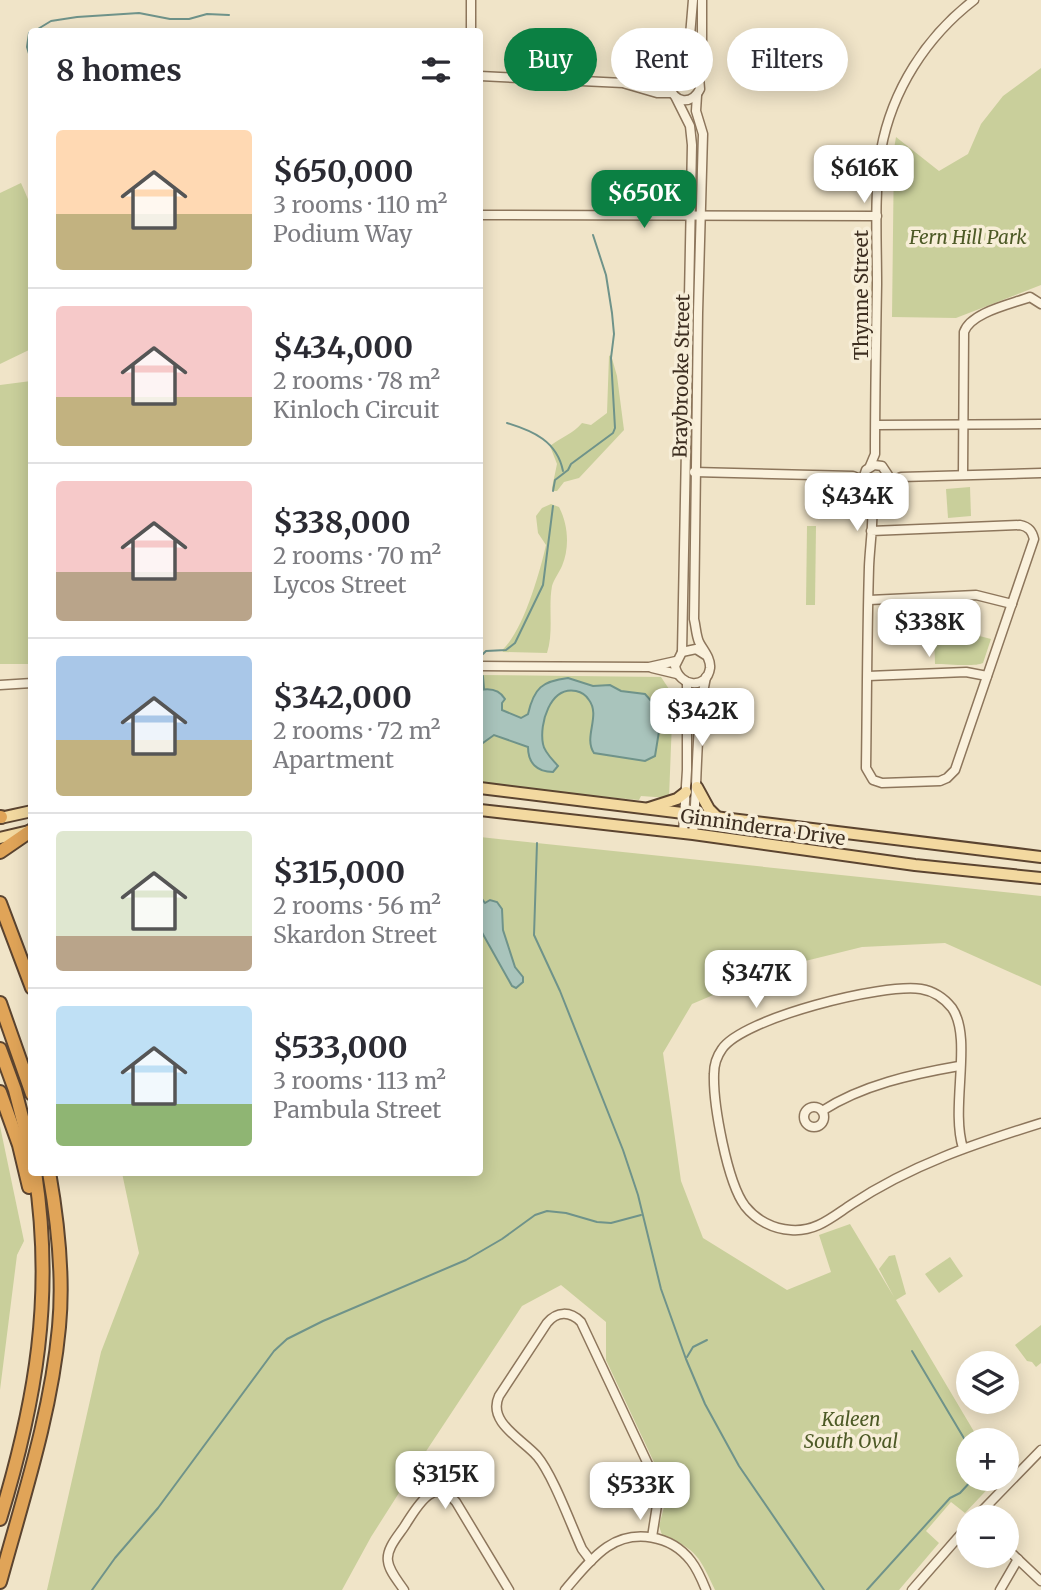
<!DOCTYPE html>
<html lang="en">
<head>
<meta charset="utf-8">
<style>
	:root { --surface:#fff; --page:#f7f7f7; --text:#2b2b33; --muted:#7c7c81; --line:#e1e1e2; --accent:#0b8043 }
	body { margin:0; font-family:Merriweather,serif; background:var(--page); color:var(--text); height:100vh; display:flex; flex-direction:column; font-size:26px; white-space:nowrap }
	* { box-sizing:border-box; margin:0 }
	p { font-size:23px; color:var(--muted) }
	.icon { flex:none; width:38px; height:38px; fill:none; stroke:currentColor; stroke-width:2; stroke-linecap:round; stroke-linejoin:round }
	.map { position:relative; flex:1; overflow:hidden }
	.panel { position:absolute; left:28px; top:28px; width:455px; height:1148px; display:flex; flex-direction:column; background:var(--surface); border-radius:7px; box-shadow:0 4px 18px #0003 }
	.panel>* { flex:none }
	.hud { position:absolute; left:504px; top:28px; width:430px; height:63px; display:flex; gap:14px }
	.buttons { position:absolute; left:956px; top:1351px; display:grid; gap:14px }
	.buttons a { display:grid; place-items:center; width:63px; height:63px; border-radius:50%; background:var(--surface); box-shadow:0 4px 18px #0003; font-size:35px }
	.price { position:absolute; translate:-50% -60px; padding:0 16px; border-radius:14px; background:#fff; color:#222; font-size:23px; line-height:46px; filter:drop-shadow(0 2px 4px #0008) }
	.price::after { content:''; position:absolute; left:50%; top:42px; width:21px; height:16px; margin-left:-10px; background:inherit; clip-path:polygon(0 0,100% 0,50% 100%) }
	.price.current { background:var(--accent); color:#fff }
	ul { padding:0; list-style:none }
	li { display:flex; align-items:center; gap:21px; height:175px; padding:0 28px }
	li+li { border-top:2px solid var(--line) }
	li span { display:grid; place-items:center; flex:none; width:196px; height:140px; border-radius:7px; color:#555 }
	li>.icon { margin-inline-start:auto }
	span .icon { width:84px; height:84px; fill:#fffc; stroke-width:1 }
	li b { font-size:30px }
	h2 { display:flex; justify-content:space-between; align-items:center; height:84px; padding:0 28px; font-size:30px }
	.tag { padding:0 24px; border-radius:32px; background:var(--surface); box-shadow:0 4px 18px #0003; font-size:24px; line-height:63px }
	.tag.current { background:var(--accent); color:#fff }
	.map>svg:first-child { display:block }
	.green { fill:#c9cf9b }
	.water { fill:#a9c4bc; stroke:#6f938a; stroke-width:2 }
	.lines { fill:none; stroke-linecap:round; stroke-linejoin:round }
	.stream { stroke:#6f938a; stroke-width:2 }
	.minor-casing { stroke:#8d765c; stroke-width:11 }
	.major-casing { stroke:#5b4430; stroke-width:14 }
	.highway-casing { stroke:#5b4430; stroke-width:16 }
	.minor { stroke:#faf1dc; stroke-width:8 }
	.major { stroke:#f3d9a0; stroke-width:10 }
	.highway { stroke:#e0a458; stroke-width:12 }
	.labels { text-anchor:middle; dominant-baseline:central; stroke-width:7; stroke-linejoin:round; paint-order:stroke }
	.park-label { font-size:19px; font-style:italic; fill:#4d5a26; stroke:#f7eed8 }
	.street-label { font-size:19px; fill:#3d2e20; stroke:#f7eed8 }
</style>
</head>
<body>
<div class="map">
<svg width="1041" height="1590" viewBox="0 0 1041 1590">
	<rect width="100%" height="100%" fill="#f0e4c8"/>
	<g class="green">
		<polygon points="1041,68 1041,285 956,318 892,317 894,149 896,137 939,171 968,154 981,124 1003,96"/>
		<polygon points="21,183 31,206 31,349 0,364 0,193"/>
		<path d="M611,355L617,376L624,430L579,478L564,482L557,491H553L552,488L557,464L550,446C561,437 573,434 582,423L591,425L607,413L609,356Z"/>
		<polygon points="31,381 31,664 0,664 0,385"/>
		<polygon points="970,487 971,516 948,518 946,489"/>
		<path d="M551,504L559,507C568,524 570,547 562,566C559,573 554,579 552,586C548,608 554,631 547,653L503,652L502,650C523,632 540,572 546,545L538,533L536,516L542,508Z"/>
		<polygon points="807,526 816,526 815,605 806,605"/>
		<path d="M964,632L991,639L983,663C975,667 948,664 935,664L934,634Z"/>
		<polygon points="480,675 661,677 673,695 669,798 641,796 639,800 548,792 480,783"/>
		<path d="M480,837L1041,896V986L945,943L862,947L777,968L692,1004L663,1053L681,1181L703,1238L787,1290L831,1272L819,1235L850,1224L894,1297L879,1269L889,1256L895,1255L906,1294L896,1300L979,1440H968V1479H997L965,1513L951,1502L926,1531L939,1543L899,1590H715C700,1558 697,1549 662,1535L659,1526L668,1492L606,1360V1322L561,1285L522,1306L411,1474L371,1537L342,1590H47L101,1352L139,1253L122,1173L480,1172Z"/>
		<polygon points="0,1126 24,1241 17,1255 0,1390"/>
		<polygon points="950,1257 963,1276 939,1293 925,1274"/>
		<polygon points="1041,1325 1041,1363 1036,1367 1032,1362 1027,1361 1015,1345"/>
	</g>
	<g class="water">
		<path d="M568,678L593,686L610,685L621,691L645,694L662,713L655,756L645,761L594,753C583,737 601,716 589,700C586,695 581,692 576,691C550,686 539,724 543,744C544,752 553,760 558,766L553,772C537,772 528,763 528,747L494,735L480,745V690C490,688 499,689 505,699L502,703V710L521,718L528,714C534,688 542,681 568,678Z"/>
		<polygon points="480,899 482,899 485,903 490,900 497,902 502,909 503,930 515,967 523,977 523,982 516,988 512,986 480,929"/>
	</g>
	<g class="lines">
		<g class="stream">
			<polyline points="32,32 29,33 27,47 32,64"/>
			<polyline points="33,32 51,21 77,17 139,13 170,19 189,19 207,14 229,15"/>
			<path d="M507,423C533,431 557,441 563,471"/>
			<polyline points="553,491 555,480 568,470 571,464 613,433 615,428 611,358 614,334 612,313 606,275 593,235"/>
			<polyline points="483,654 486,651 506,650 515,643 543,585 553,506"/>
			<polyline points="483,676 484,689"/>
			<polyline points="537,843 534,935 560,991 623,1150 638,1195 661,1289 686,1359 705,1404 739,1466 824,1590"/>
			<polyline points="912,1351 968,1445"/>
			<polyline points="687,1357 693,1347 707,1340"/>
			<polyline points="92,1590 115,1558 158,1508 274,1351 287,1339 323,1321 466,1260 502,1239 535,1215 547,1211 566,1213 597,1222 611,1223 641,1215"/>
			<polyline points="867,1590 950,1498 960,1493 973,1479"/>
		</g>
		<g class="minor-casing">
			<g id="minor">
				<polyline points="471,32 471,0"/>
				<path d="M676,71C685,67 693,69 699,77L700,89C692,105 674,104 669,85L690,36L693,0"/>
				<polyline points="694,71 694,57 702,42 702,0"/>
				<polyline points="480,76 623,83 670,77"/>
				<polyline points="626,84 657,93 671,93"/>
				<path d="M697,95L696,111L703,134L698,313L694,619C696,627 696,635 699,642C703,650 711,658 710,668C707,690 679,687 675,666L682,652L696,649L707,656"/>
				<polyline points="676,98 690,126 692,145 682,652"/>
				<polyline points="480,215 877,216"/>
				<polyline points="876,425 1041,424"/>
				<path d="M870,466L875,454C875,398 876,341 877,284C877,240 874,193 881,150C892,90 926,37 974,0"/>
				<polyline points="694,472 853,476 865,481"/>
				<path d="M963,474L964,332C971,312 1012,304 1030,297L1041,304"/>
				<polyline points="886,483 888,475 882,466 874,465 866,470 864,476 866,483 876,489 901,477 1041,473"/>
				<path d="M869,486C876,512 870,540 869,567C867,634 867,701 866,768L873,780L882,783L940,781L947,778L955,770L1034,539C1032,531 1029,527 1020,525L871,531"/>
				<polyline points="869,600 976,595 1012,604"/>
				<polyline points="480,666 649,667 676,661"/>
				<polyline points="652,668 677,674"/>
				<polyline points="868,676 966,672 987,676"/>
				<polyline points="0,685 32,683"/>
				<polyline points="683,833 687,770 687,682"/>
				<path d="M693,834C698,782 695,728 706,677"/>
				<circle cx="814" cy="1117" r="10"/>
				<path d="M822,1111C862,1085 913,1074 959,1066"/>
				<path d="M963,1148C950,1107 973,1038 952,1008C944,998 933,991 921,989C883,983 743,1018 722,1049C717,1056 714,1065 714,1074C713,1104 727,1182 745,1206C756,1220 773,1229 791,1230C816,1232 832,1217 852,1204C911,1165 974,1144 1041,1123"/>
				<polyline points="976,1517 1041,1450"/>
				<polyline points="1006,1548 1041,1581"/>
				<path d="M591,1561L582,1549C571,1525 553,1475 537,1456C522,1439 487,1422 499,1396L547,1323C557,1311 570,1311 581,1322L654,1477L658,1499L652,1537"/>
				<path d="M404,1590C398,1581 389,1571 388,1561C386,1549 398,1536 404,1527C416,1509 433,1474 456,1502L509,1590"/>
				<path d="M565,1590C578,1575 591,1558 607,1547C634,1529 671,1535 691,1561C698,1570 702,1580 706,1590"/>
				<polyline points="912,1590 968,1526"/>
				<polyline points="1000,1590 1018,1559"/>
			</g>
		</g>
		<g class="major-casing">
			<g id="major">
				<polyline points="697,787 709,809 718,818"/>
				<polyline points="480,788 1041,857"/>
				<polyline points="649,808 677,799 686,792"/>
				<polyline points="480,810 693,834 915,865 1041,878"/>
				<polyline points="0,818 32,811"/>
				<polyline points="0,838 29,831"/>
			</g>
		</g>
		<g class="highway-casing">
			<g id="highway">
				<polyline points="0,817 1,817"/>
				<polyline points="0,852 32,830"/>
				<polyline points="0,903 32,988"/>
				<polyline points="0,1003 32,1094"/>
				<polyline points="0,1049 15,1090 32,1156"/>
				<polyline points="0,1092 19,1145 29,1187"/>
				<path d="M0,1519C36,1401 54,1296 35,1172"/>
				<path d="M0,1582C23,1498 51,1414 59,1327C64,1275 58,1223 49,1172"/>
			</g>
		</g>
		<use href="#minor" class="minor"/>
		<use href="#major" class="major"/>
		<use href="#highway" class="highway"/>
	</g>
	<g class="labels">
		<g class="park-label">
			<text x="968" y="237">Fern Hill Park</text>
			<text x="851" y="1419">Kaleen<tspan x="851" dy="22">South Oval</tspan></text>
		</g>
		<g class="street-label">
			<text transform="translate(861 295) rotate(-90)">Thynne Street</text>
			<text transform="translate(681 376) rotate(-89)">Braybrooke Street</text>
			<text transform="translate(763 827) rotate(8)">Ginninderra Drive</text>
		</g>
	</g>
</svg>
<div class="buttons">
<a><svg class="icon" aria-label="layers" viewBox="0 0 24 24"><path d="M12 4l9 5-9 5-9-5zM3 14l9 5 9-5"/></svg></a>
<a>+</a>
<a>−</a>
</div>
<b class="price" style="left:864px;top:205px">$616K</b>
<b class="price current" style="left:644px;top:230px">$650K</b>
<b class="price" style="left:857px;top:533px">$434K</b>
<b class="price" style="left:929px;top:659px">$338K</b>
<b class="price" style="left:702px;top:748px">$342K</b>
<b class="price" style="left:756px;top:1010px">$347K</b>
<b class="price" style="left:445px;top:1511px">$315K</b>
<b class="price" style="left:640px;top:1522px">$533K</b>
<div class="hud">
<a class="tag current">Buy</a>
<a class="tag">Rent</a>
<a class="tag">Filters</a>
</div>
<section class="panel">
<h2>8 homes<svg class="icon" aria-label="filters" viewBox="0 0 24 24"><path d="M4 7h16M4 17h16"/><circle cx="9" cy="7" r="2"/><circle cx="15" cy="17" r="2"/></svg></h2>
<ul>
<li><span style="background:linear-gradient(#ffd9b3 60%,#c2b280 0)"><svg class="icon" aria-label="home" viewBox="0 0 24 24"><path d="M3 11l9-7 9 7M6 9v11h12V9"/></svg></span><div><b>$650,000</b><p>3 rooms · 110 m²</p><p>Podium Way</p></div></li>
<li><span style="background:linear-gradient(#f6c9c9 65%,#c2b280 0)"><svg class="icon" aria-label="home" viewBox="0 0 24 24"><path d="M3 11l9-7 9 7M6 9v11h12V9"/></svg></span><div><b>$434,000</b><p>2 rooms · 78 m²</p><p>Kinloch Circuit</p></div></li>
<li><span style="background:linear-gradient(#f6c9c9 65%,#b9a48a 0)"><svg class="icon" aria-label="home" viewBox="0 0 24 24"><path d="M3 11l9-7 9 7M6 9v11h12V9"/></svg></span><div><b>$338,000</b><p>2 rooms · 70 m²</p><p>Lycos Street</p></div></li>
<li><span style="background:linear-gradient(#a9c7e8 60%,#c2b280 0)"><svg class="icon" aria-label="home" viewBox="0 0 24 24"><path d="M3 11l9-7 9 7M6 9v11h12V9"/></svg></span><div><b>$342,000</b><p>2 rooms · 72 m²</p><p>Apartment</p></div></li>
<li><span style="background:linear-gradient(#dfe7d0 75%,#b9a48a 0)"><svg class="icon" aria-label="home" viewBox="0 0 24 24"><path d="M3 11l9-7 9 7M6 9v11h12V9"/></svg></span><div><b>$315,000</b><p>2 rooms · 56 m²</p><p>Skardon Street</p></div></li>
<li><span style="background:linear-gradient(#bfe0f5 70%,#8fb573 0)"><svg class="icon" aria-label="home" viewBox="0 0 24 24"><path d="M3 11l9-7 9 7M6 9v11h12V9"/></svg></span><div><b>$533,000</b><p>3 rooms · 113 m²</p><p>Pambula Street</p></div></li>
</ul>
</section>
</div>
</body>
</html>
